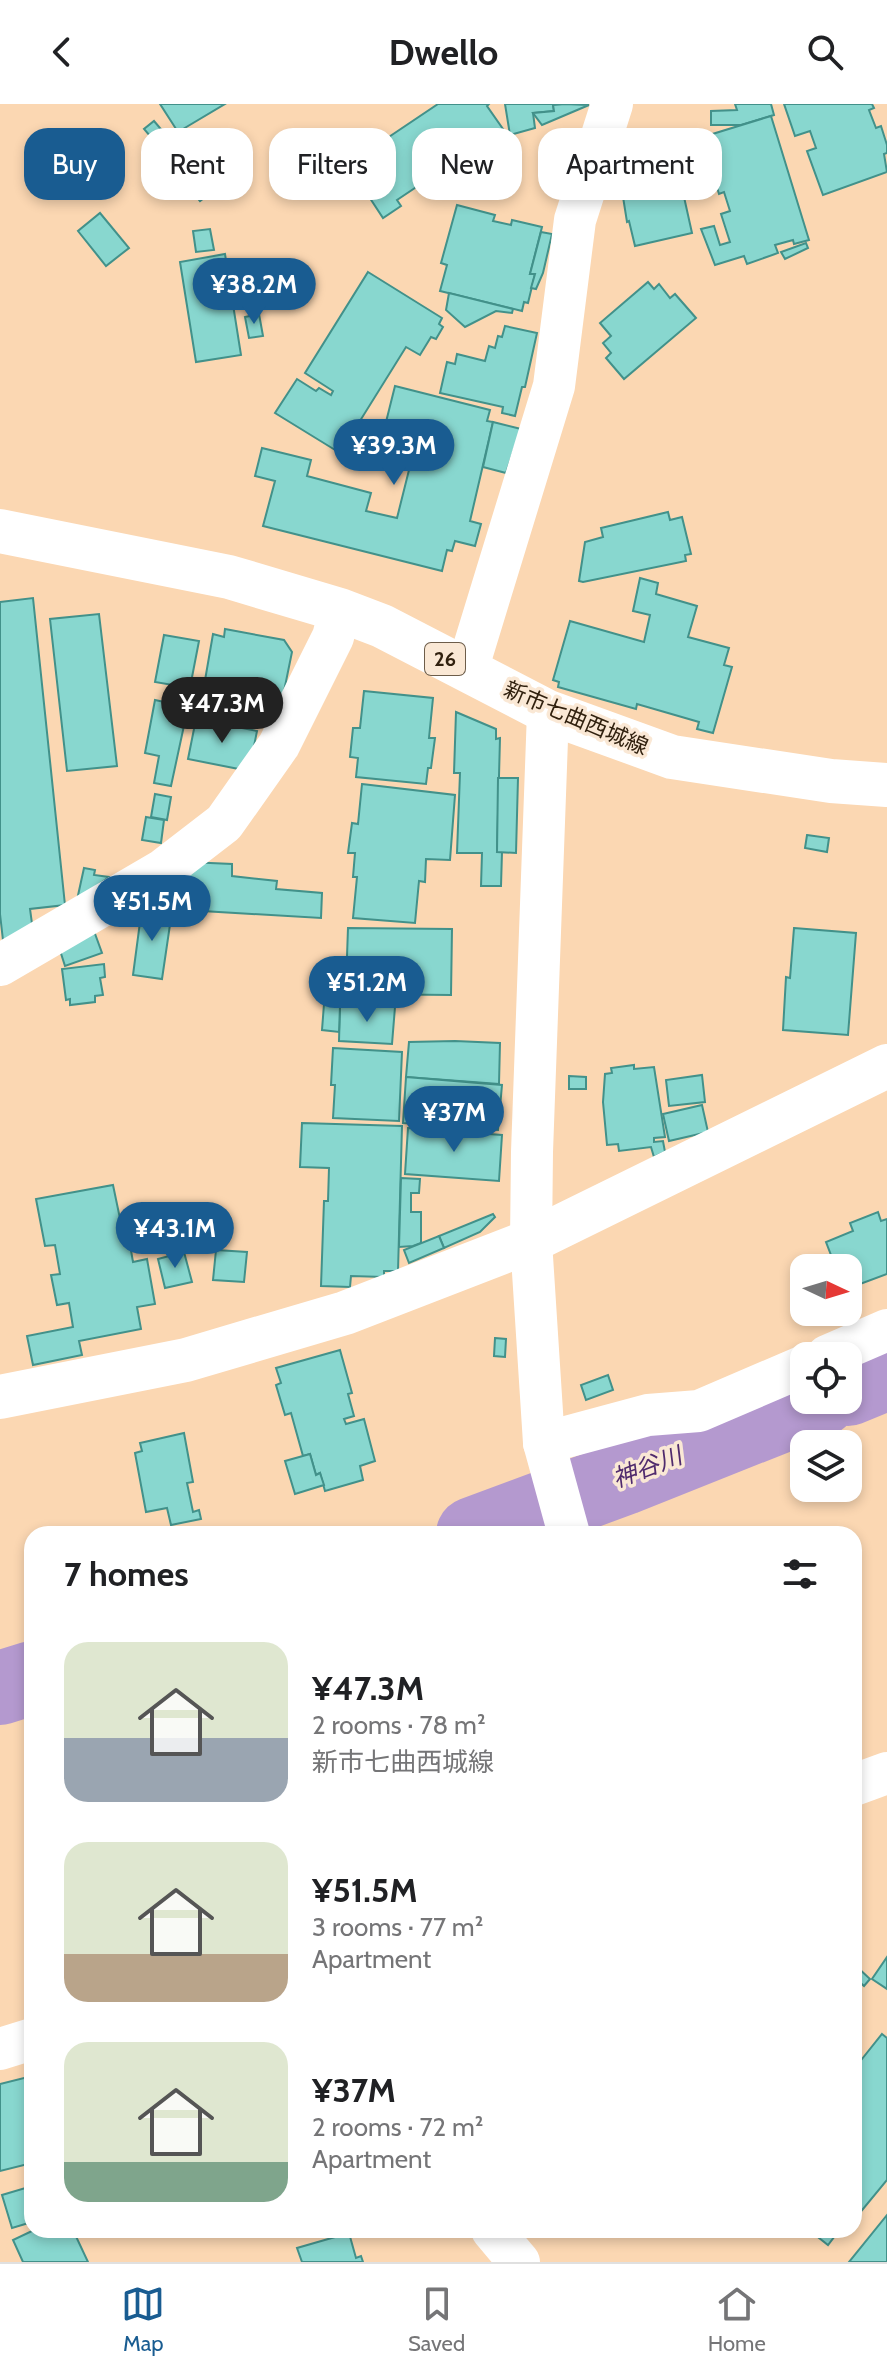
<!DOCTYPE html>
<html lang="en">
<head>
<meta charset="utf-8">
<style>
	:root { --surface:#fff; --page:#f6f6f6; --text:#202124; --muted:#757577; --line:#e0e0e0; --accent:#195c91 }
	body { margin:0; font-family:Cabin,"Noto Sans JP",sans-serif; background:var(--page); color:var(--text); height:100vh; display:flex; flex-direction:column; font-size:30px; white-space:nowrap }
	* { box-sizing:border-box; margin:0 }
	p { font-size:26px; color:var(--muted) }
	.icon { flex:none; width:44px; height:44px; fill:none; stroke:currentColor; stroke-width:2; stroke-linecap:round; stroke-linejoin:round }
	.map { position:relative; flex:1; overflow:hidden }
	.panel { position:absolute; left:24px; top:1422px; width:838px; height:712px; display:flex; flex-direction:column; background:var(--surface); border-radius:24px; box-shadow:0 4px 12px #0003 }
	.panel>* { flex:none }
	.banner { position:absolute; left:24px; top:24px; width:840px; height:72px; display:flex; gap:16px }
	.needle { width:52px; rotate:94deg }
	.tools { position:absolute; left:790px; top:1150px; display:grid; gap:16px }
	.tools a { display:grid; place-items:center; width:72px; height:72px; border-radius:16px; background:var(--surface); box-shadow:0 4px 12px #0003; font-size:40px }
	.price { position:absolute; translate:-50% -68px; padding:0 18px; border-radius:28px; background:var(--accent); color:#fff; font-size:26px; line-height:52px; filter:drop-shadow(0 2px 4px #0008) }
	.price::after { content:''; position:absolute; left:50%; top:48px; width:24px; height:18px; margin-left:-12px; background:inherit; clip-path:polygon(0 0,100% 0,50% 100%) }
	.price.on { background:#222; color:#fff }
	ul { padding:0; list-style:none }
	li { display:flex; align-items:center; gap:24px; height:200px; padding:0 40px }
	li span { display:grid; place-items:center; flex:none; width:224px; height:160px; border-radius:24px; color:#555 }
	li>.icon { margin-inline-start:auto }
	span .icon { width:96px; height:96px; fill:#fffc; stroke-width:1 }
	li b { font-size:34px }
	h2 { display:flex; justify-content:space-between; align-items:center; height:96px; padding:0 40px; font-size:34px }
	.pill { padding:0 28px; border-radius:24px; background:var(--surface); box-shadow:0 4px 12px #0003; font-size:28px; line-height:72px }
	.pill.on { background:var(--accent); color:#fff }
	header { display:flex; justify-content:space-between; align-items:center; height:104px; padding:0 40px; background:var(--surface); font-size:36px; font-weight:700 }
	.menu { display:flex; justify-content:space-around; align-items:center; height:112px; border-top:2px solid var(--line); background:var(--surface); font-size:22px; color:var(--muted) }
	.menu a { display:grid; justify-items:center; gap:4px }
	.menu .on { color:var(--accent) }
	.map>svg:first-child { display:block }
	.lines { fill:none; stroke-linecap:round; stroke-linejoin:round }
	.river { stroke:#b499cf; stroke-width:74 }
	.building { fill:#88d7cf; stroke:#42918a; stroke-width:2 }
	.minor { stroke:#fff; stroke-width:42 }
	.tertiary { stroke:#fff; stroke-width:44 }
	.primary { stroke:#fff; stroke-width:44 }
	.labels { text-anchor:middle; dominant-baseline:central; stroke-width:7; stroke-linejoin:round; paint-order:stroke }
	.shield { fill:#fae8d5; stroke:#6d5d4a; stroke-width:2 }
	.shield-label { font-size:20px; font-weight:bold; fill:#31210f }
	.street-label { font-size:22px; fill:#31210f; stroke:#fae8d5 }
	.water-label { font-size:24px; font-style:italic; fill:#502b6d; stroke:#fae8d5 }
</style>
</head>
<body>
<header><svg class="icon" aria-label="back" viewBox="0 0 24 24"><path d="M15 5l-7 7 7 7"/></svg>Dwello<svg class="icon" aria-label="search" viewBox="0 0 24 24"><circle cx="10" cy="10" r="6"/><path d="M15 15l6 6"/></svg></header>
<div class="map">
<svg width="887" height="2158" viewBox="0 0 887 2158">
	<rect width="100%" height="100%" fill="#fbd7b2"/>
	<g class="lines">
		<g class="river">
			<polyline points="848,1285 887,1269"/>
			<polyline points="473,1430 624,1374 820,1296"/>
			<polyline points="0,1584 32,1574"/>
		</g>
	</g>
	<g class="building">
		<polygon points="160,0 225,0 178,28"/>
		<polygon points="438,0 489,0 487,2 503,25 397,96 401,102 383,114 364,85 372,79 368,72 371,71 363,59 372,53 368,47"/>
		<polygon points="505,0 565,0 553,1 554,7 533,9 535,24 510,31"/>
		<polygon points="565,0 589,1 542,21 533,9 554,7 553,1"/>
		<polygon points="735,0 771,0 774,11 741,21 711,21 711,7 737,6"/>
		<polygon points="784,0 872,0 874,4 869,6 876,24 881,22 887,41 887,49 884,50 887,68 823,91 807,47 816,44 810,27 795,32"/>
		<polygon points="771,12 809,136 794,140 793,136 775,141 778,149 747,160 744,152 715,161 701,125 714,122 720,141 730,138 721,110 730,107 724,88 719,90 710,61 715,59 706,32"/>
		<polygon points="154,17 166,31 156,39 144,25"/>
		<polygon points="671,61 672,67 678,66 692,129 635,142 629,117 627,118 620,74 646,69 647,73 658,70 657,64"/>
		<polygon points="187,63 209,90 200,97 178,70"/>
		<polygon points="457,101 495,111 493,117 511,121 512,116 542,123 530,170 535,170 528,199 524,198 522,207 440,187 447,161 441,159"/>
		<polygon points="100,109 129,144 106,162 78,127"/>
		<polygon points="210,125 214,146 196,148 193,127"/>
		<polygon points="541,128 552,130 543,169 536,185 531,184 535,170 530,170"/>
		<polygon points="806,139 808,144 785,155 781,148"/>
		<polygon points="225,150 241,251 196,258 180,158"/>
		<polygon points="368,168 442,214 439,220 443,223 436,235 431,233 420,251 406,243 340,349 275,309 297,275 316,287 319,284 331,291 333,287 305,269"/>
		<polygon points="648,178 654,185 659,180 670,194 675,190 696,214 624,275 606,254 611,249 603,239 611,232 600,219"/>
		<polygon points="449,189 513,205 512,209 496,207 465,223 446,206"/>
		<polygon points="259,210 263,232 249,234 245,213"/>
		<polygon points="505,222 537,229 525,283 522,283 515,312 502,309 503,303 440,289 447,258 455,260 457,250 485,257 489,242 495,244 498,232 502,233"/>
		<polygon points="395,282 490,306 487,317 493,318 470,417 481,420 475,442 455,437 452,447 447,446 442,467 263,422 275,377 255,372 262,344 311,356 307,372 371,389 366,407 397,414 417,334 384,326"/>
		<polygon points="493,318 521,325 506,369 483,363"/>
		<polygon points="668,408 670,416 682,413 691,450 685,451 686,457 583,478 579,477 585,438 603,433 601,424"/>
		<polygon points="640,474 658,479 656,490 697,502 688,533 729,544 724,561 732,563 713,629 697,625 699,618 637,600 636,605 558,583 559,578 553,576 570,517 644,538 650,511 633,507"/>
		<polygon points="33,494 65,801 30,805 33,827 4,845 0,810 0,498"/>
		<polygon points="99,510 117,662 67,667 50,515"/>
		<polygon points="225,525 284,536 292,548 282,597 204,582 213,530 224,533"/>
		<polygon points="164,531 199,537 187,599 170,596 173,581 155,578"/>
		<polygon points="364,587 433,594 429,634 435,634 431,664 428,664 426,680 356,673 358,654 350,653 353,624 360,624"/>
		<polygon points="155,596 188,603 171,682 154,679 159,652 145,649"/>
		<polygon points="456,608 496,625 496,635 500,634 497,748 502,748 501,782 481,782 482,749 457,749 460,669 454,669"/>
		<polygon points="196,615 257,627 249,667 188,655"/>
		<polygon points="498,674 518,674 516,749 497,748"/>
		<polygon points="362,680 455,691 450,756 426,755 425,778 419,777 415,819 353,814 357,773 353,773 355,749 348,749 352,719 358,720"/>
		<polygon points="155,690 171,693 167,716 151,713"/>
		<polygon points="146,713 164,716 161,739 142,736"/>
		<polygon points="807,731 829,734 827,748 805,744"/>
		<polygon points="188,758 232,760 232,772 277,777 276,785 322,789 321,814 186,806"/>
		<polygon points="84,764 95,766 94,771 109,773 77,796"/>
		<polygon points="142,803 172,807 162,875 133,871"/>
		<polygon points="348,824 452,825 451,891 354,890 354,881 346,881"/>
		<polygon points="794,824 856,829 848,931 783,926 786,873 790,874"/>
		<polygon points="94,827 102,849 65,862 58,840"/>
		<polygon points="104,860 105,873 100,874 103,891 95,892 95,898 70,901 70,895 66,896 62,865"/>
		<polygon points="370,899 395,903 392,940 339,937 340,902 369,903"/>
		<polygon points="324,900 340,902 339,928 322,926"/>
		<polygon points="455,937 500,939 499,980 406,973 409,938"/>
		<polygon points="333,944 402,948 399,1017 333,1014 335,981 331,981"/>
		<polygon points="634,961 634,965 654,963 665,1033 654,1034 654,1038 663,1037 665,1048 654,1053 651,1043 619,1047 618,1040 607,1041 603,998 605,970 612,969 611,964"/>
		<polygon points="702,971 705,998 669,1002 666,976"/>
		<polygon points="569,972 586,973 586,985 569,985"/>
		<polygon points="406,973 502,981 498,1026 403,1019"/>
		<polygon points="702,1001 708,1028 669,1037 663,1010"/>
		<polygon points="302,1019 402,1022 398,1167 384,1167 384,1173 351,1172 350,1183 321,1182 324,1097 328,1097 329,1064 300,1063"/>
		<polygon points="408,1024 502,1031 499,1077 405,1070"/>
		<polygon points="401,1074 420,1075 419,1089 411,1089 411,1108 421,1108 421,1139 413,1142 399,1143"/>
		<polygon points="113,1081 123,1129 128,1129 133,1158 147,1155 155,1200 137,1203 141,1225 79,1237 82,1251 33,1261 27,1232 73,1223 69,1199 57,1201 51,1171 60,1170 55,1141 45,1142 36,1095"/>
		<polygon points="878,1108 881,1117 887,1115 887,1170 852,1183 848,1177 848,1164 836,1164 826,1138 853,1127 850,1119"/>
		<polygon points="493,1110 495,1113 480,1128 444,1144 439,1132"/>
		<polygon points="439,1132 444,1144 409,1159 404,1146"/>
		<polygon points="216,1146 247,1148 244,1178 213,1176"/>
		<polygon points="184,1148 192,1178 165,1184 158,1155"/>
		<polygon points="495,1234 506,1235 505,1253 494,1252"/>
		<polygon points="340,1246 352,1289 348,1290 354,1312 344,1315 346,1320 364,1315 375,1357 360,1362 363,1376 325,1387 320,1369 316,1371 310,1350 303,1352 291,1309 285,1311 276,1281 281,1279 276,1264"/>
		<polygon points="608,1271 613,1286 586,1296 581,1281"/>
		<polygon points="184,1329 193,1378 187,1379 193,1408 199,1406 201,1415 171,1421 167,1404 146,1408 135,1349 142,1347 140,1339"/>
		<polygon points="310,1350 316,1371 320,1369 324,1381 295,1390 285,1357"/>
		<polygon points="887,1853 887,1885 872,1875"/>
		<polygon points="854,1860 870,1875 864,1882 854,1873"/>
		<polygon points="882,1930 887,1934 887,2076 854,2116 854,1965"/>
		<polygon points="32,1972 32,2059 0,2067 0,1980"/>
		<polygon points="32,2082 32,2118 12,2124 2,2091"/>
		<polygon points="887,2111 887,2158 849,2158"/>
		<polygon points="34,2126 73,2126 88,2158 23,2158 13,2136"/>
		<polygon points="809,2126 846,2126 842,2131 838,2128 828,2141"/>
		<polygon points="349,2129 356,2154 361,2152 363,2158 302,2158 297,2144"/>
	</g>
	<g class="lines">
		<g class="minor">
			<polyline points="467,566 554,282 575,116 612,0"/>
			<polyline points="548,608 532,1048 531,1137 544,1339 569,1430"/>
			<polyline points="0,861 163,766 224,719 279,641 333,533 340,506"/>
			<polyline points="827,1252 887,1226"/>
			<polyline points="544,1339 648,1311 699,1307 804,1262"/>
			<polyline points="854,1681 887,1669"/>
			<polyline points="0,1945 32,1935"/>
			<polyline points="492,2126 519,2158"/>
		</g>
		<polyline class="tertiary" points="0,1293 186,1256 345,1209 531,1137 887,962"/>
		<polyline class="primary" points="0,427 229,473 340,506 382,522 548,608 672,653 831,677 887,681"/>
	</g>
	<g class="labels">
		<rect class="shield" x="425" y="539" width="40" height="32" rx="6"/>
		<g class="shield-label">
			<text x="445" y="555">26</text>
		</g>
		<g class="street-label">
			<text transform="translate(576 614) rotate(23)">新市七曲西城線</text>
		</g>
		<g class="water-label">
			<text transform="translate(647 1363) rotate(-21)">神谷川</text>
		</g>
	</g>
</svg>
<div class="tools">
<a><svg class="needle" viewBox="-14 -14 28 28"><path d="M0-13l5 13h-10z" fill="#e53935"/><path d="M0 13l5-13h-10z" fill="#757577"/></svg></a>
<a><svg class="icon" aria-label="locate" viewBox="0 0 24 24"><circle cx="12" cy="12" r="6"/><path d="M12 2v4M12 18v4M2 12h4M18 12h4"/></svg></a>
<a><svg class="icon" aria-label="layers" viewBox="0 0 24 24"><path d="M12 4l9 5-9 5-9-5zM3 14l9 5 9-5"/></svg></a>
</div>
<b class="price" style="left:254px;top:222px">¥38.2M</b>
<b class="price" style="left:394px;top:383px">¥39.3M</b>
<b class="price on" style="left:222px;top:641px">¥47.3M</b>
<b class="price" style="left:152px;top:839px">¥51.5M</b>
<b class="price" style="left:367px;top:920px">¥51.2M</b>
<b class="price" style="left:454px;top:1050px">¥37M</b>
<b class="price" style="left:175px;top:1166px">¥43.1M</b>
<div class="banner">
<a class="pill on">Buy</a>
<a class="pill">Rent</a>
<a class="pill">Filters</a>
<a class="pill">New</a>
<a class="pill">Apartment</a>
</div>
<section class="panel">
<h2>7 homes<svg class="icon" aria-label="filters" viewBox="0 0 24 24"><path d="M4 7h16M4 17h16"/><circle cx="9" cy="7" r="2"/><circle cx="15" cy="17" r="2"/></svg></h2>
<ul>
<li><span style="background:linear-gradient(#dfe7d0 60%,#9aa5b1 0)"><svg class="icon" aria-label="home" viewBox="0 0 24 24"><path d="M3 11l9-7 9 7M6 9v11h12V9"/></svg></span><div><b>¥47.3M</b><p>2 rooms · 78 m²</p><p>新市七曲西城線</p></div></li>
<li><span style="background:linear-gradient(#dfe7d0 70%,#b9a48a 0)"><svg class="icon" aria-label="home" viewBox="0 0 24 24"><path d="M3 11l9-7 9 7M6 9v11h12V9"/></svg></span><div><b>¥51.5M</b><p>3 rooms · 77 m²</p><p>Apartment</p></div></li>
<li><span style="background:linear-gradient(#dfe7d0 75%,#7fa58c 0)"><svg class="icon" aria-label="home" viewBox="0 0 24 24"><path d="M3 11l9-7 9 7M6 9v11h12V9"/></svg></span><div><b>¥37M</b><p>2 rooms · 72 m²</p><p>Apartment</p></div></li>
</ul>
</section>
</div>
<nav class="menu">
<a class="on"><svg class="icon" aria-label="map" viewBox="0 0 24 24"><path d="M3 6l6-2 6 2 6-2v14l-6 2-6-2-6 2zM9 4v14M15 6v14"/></svg>Map</a>
<a><svg class="icon" aria-label="saved" viewBox="0 0 24 24"><path d="M7 4h10v16l-5-4-5 4z"/></svg>Saved</a>
<a><svg class="icon" aria-label="home" viewBox="0 0 24 24"><path d="M3 11l9-7 9 7M6 9v11h12V9"/></svg>Home</a>
</nav>
</body>
</html>
